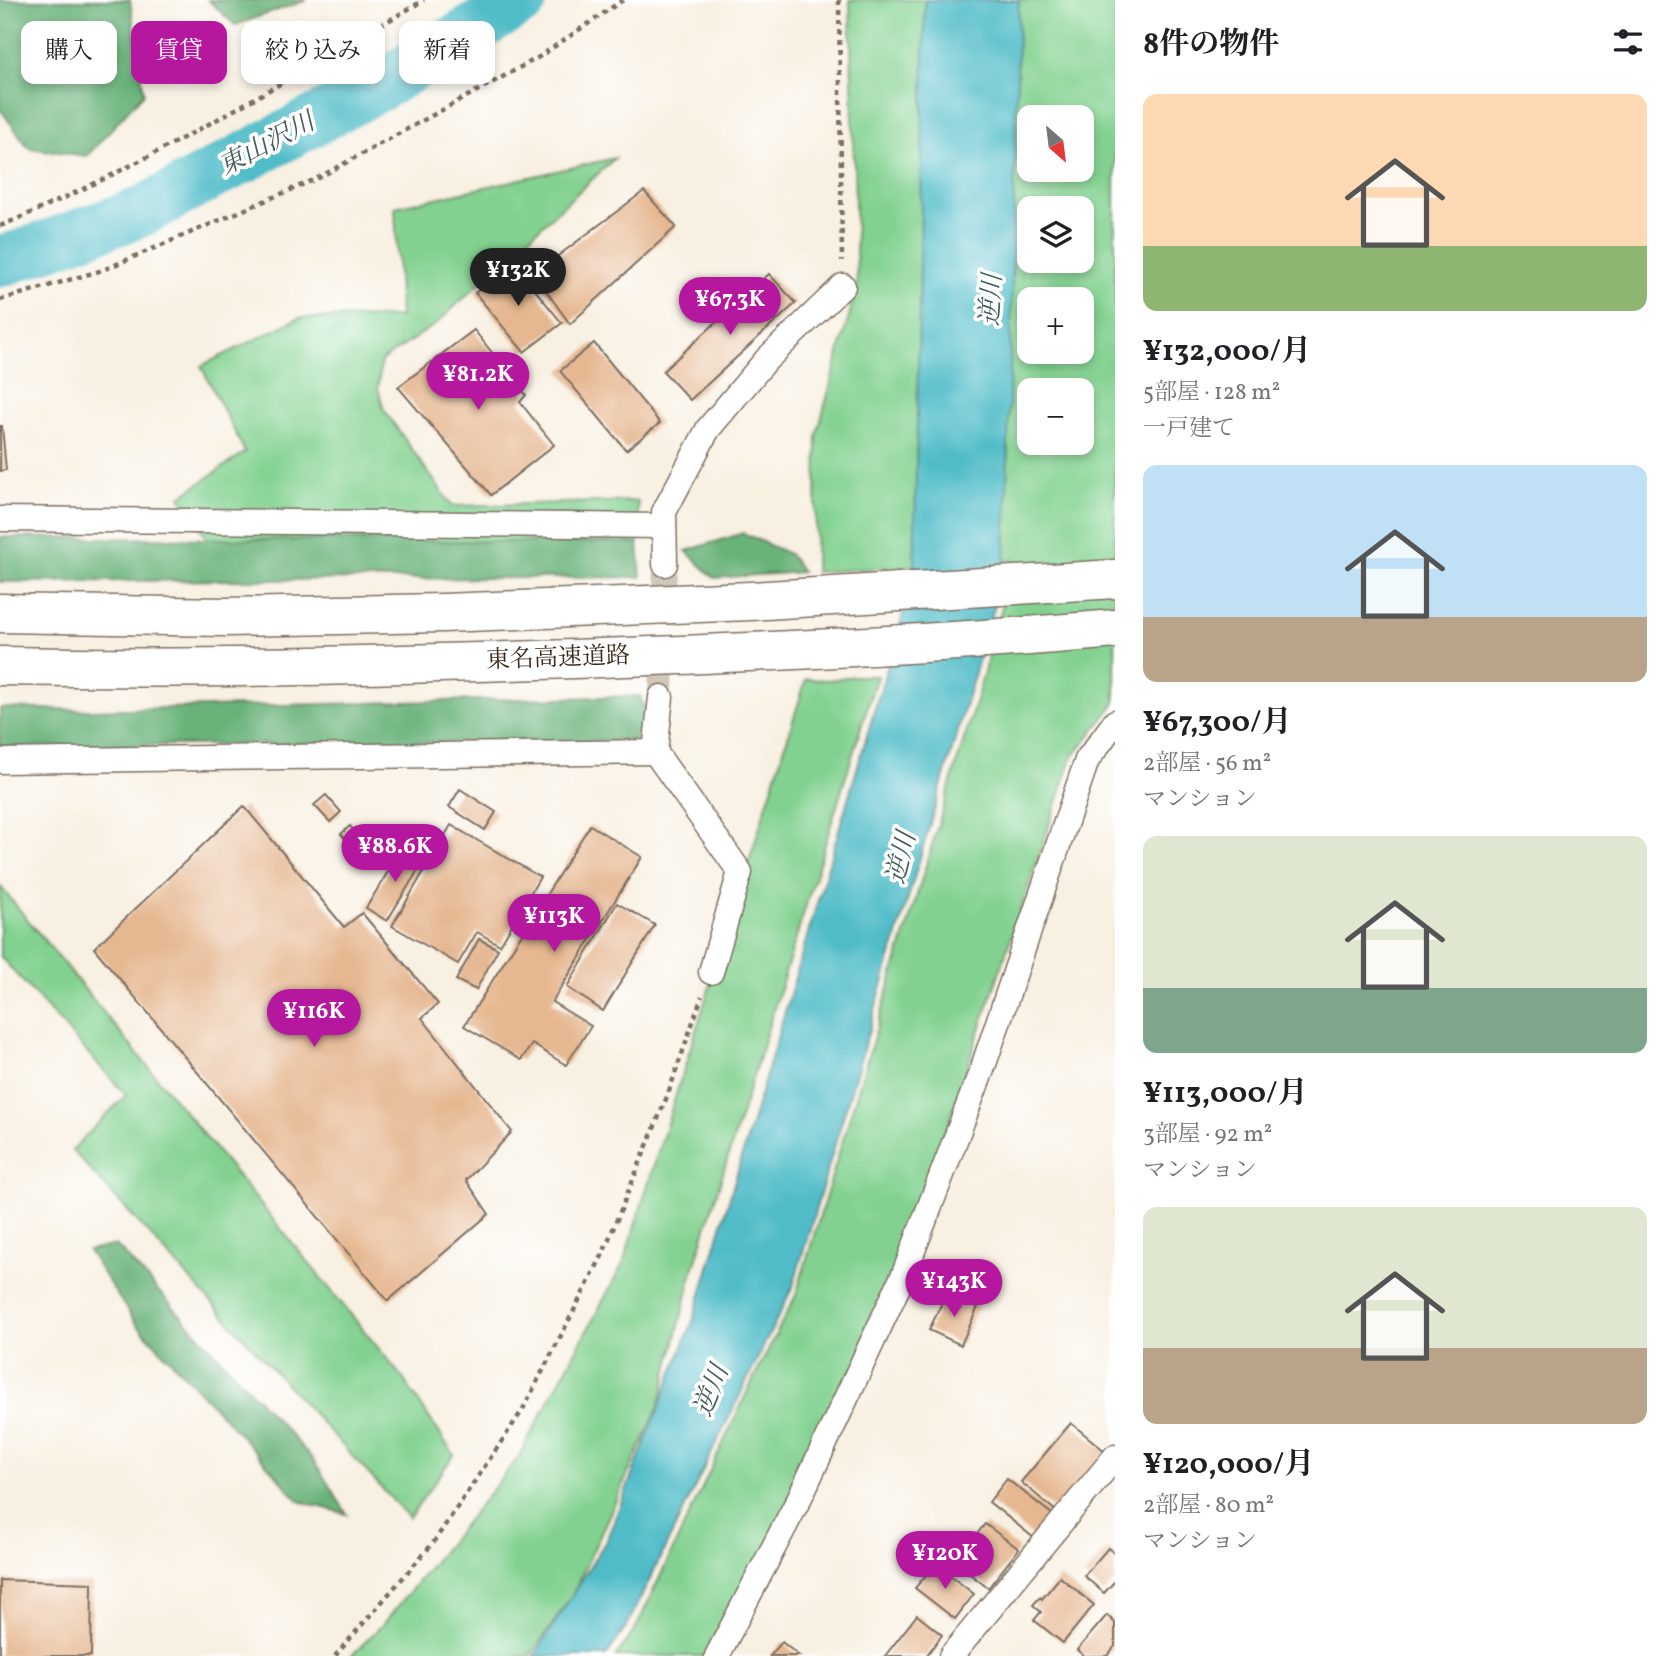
<!DOCTYPE html>
<html lang="ja">
<head>
<meta charset="utf-8">
<style>
	:root { --surface:#fff; --page:#f6f6f6; --text:#202124; --muted:#757577; --accent:#b5179e }
	body { margin:0; font-family:Vollkorn,"Noto Serif JP",serif; background:var(--page); color:var(--text); height:100vh; display:flex; flex-direction:column; font-size:26px; white-space:nowrap }
	* { box-sizing:border-box; margin:0 }
	p { font-size:23px; color:var(--muted) }
	.icon { flex:none; width:38px; height:38px; fill:none; stroke:currentColor; stroke-width:2; stroke-linecap:round; stroke-linejoin:round }
	.map { position:relative; flex:1; overflow:hidden }
	.side { display:flex; flex-direction:column; background:var(--surface); width:560px }
	.side>* { flex:none }
	.hud { position:absolute; left:21px; top:21px; width:665px; height:63px; display:flex; gap:14px }
	.needle { width:46px; rotate:152deg }
	.buttons { position:absolute; left:1017px; top:105px; display:grid; gap:14px }
	.buttons a { display:grid; place-items:center; width:77px; height:77px; border-radius:14px; background:var(--surface); box-shadow:0 4px 10px #0003; font-size:35px }
	.price { position:absolute; translate:-50% -60px; padding:0 16px; border-radius:24px; background:var(--accent); color:#fff; font-size:23px; line-height:46px; filter:drop-shadow(0 2px 4px #0008) }
	.price::after { content:''; position:absolute; left:50%; top:42px; width:21px; height:16px; margin-left:-10px; background:inherit; clip-path:polygon(0 0,100% 0,50% 100%) }
	.price.selected { background:#222; color:#fff }
	ul { padding:0; list-style:none }
	li { display:grid; align-content:center; gap:14px; height:371px; padding:0 28px }
	li span { display:grid; place-items:center; height:217px; border-radius:14px; color:#555 }
	li>.icon { margin-inline-start:auto }
	span .icon { width:126px; height:126px; fill:#fffc; stroke-width:1 }
	li b { font-size:30px }
	h2 { display:flex; justify-content:space-between; align-items:center; height:84px; padding:0 28px; font-size:30px }
	.tag { padding:0 24px; border-radius:14px; background:var(--surface); box-shadow:0 4px 10px #0003; font-size:24px; line-height:63px }
	.tag.selected { background:var(--accent); color:#fff }
	main { display:flex; flex:1; min-height:0 }
	.map>svg:first-child { display:block }
	.green { fill:#82d190; stroke:#5e7e57; stroke-width:2; fill-rule:evenodd }
	.forest { fill:#69b37a; stroke:#526e4c; stroke-width:2 }
	.water { fill:#4fbcc8; stroke:#457373; stroke-width:2 }
	.lines { fill:none; stroke-linecap:round; stroke-linejoin:round }
	.river { stroke:#4fbcc8; stroke-width:51 }
	.building { fill:#e6b891 }
	.street-tunnel { stroke:#d2c8ba; stroke-width:24; stroke-dasharray:24 12; stroke-linecap:butt }
	.street-casing { stroke:#7d6f62; stroke-width:27 }
	.highway-casing { stroke:#7d6f62; stroke-width:41 }
	.path { stroke:#7d6f62; stroke-width:4.5; stroke-dasharray:5 5; stroke-linecap:butt }
	.street { stroke:#fff; stroke-width:24 }
	.highway { stroke:#fff; stroke-width:38 }
	.labels { text-anchor:middle; dominant-baseline:central; stroke-width:7; stroke-linejoin:round; paint-order:stroke }
	.street-label { font-size:24px; fill:#3b2a1e; stroke:#fff }
	.water-label { font-size:26px; font-style:italic; fill:#425d5a; stroke:#fff }
</style>
</head>
<body>
<main>
<div class="map">
<svg width="1115" height="1656" viewBox="0 0 1115 1656">
	<rect width="100%" height="100%" fill="#fff"/>
	<filter id="ink" filterUnits="userSpaceOnUse"><feTurbulence type="fractalNoise" baseFrequency=".0143" numOctaves="2"/><feDisplacementMap in="SourceGraphic" scale="14" xChannelSelector="R" yChannelSelector="G"/><feConvolveMatrix kernelMatrix="1 2 1 2 8 2 1 2 1" color-interpolation-filters="sRGB"/></filter>
	<filter id="wash" filterUnits="userSpaceOnUse"><feTurbulence type="fractalNoise" baseFrequency=".00686" numOctaves="4" result="noise"/><feDisplacementMap in="SourceGraphic" scale="28" xChannelSelector="R" yChannelSelector="G"/><feGaussianBlur stdDeviation="1.57" result="paint"/><feColorMatrix in="noise" values="0 0 0 0 0 0 0 0 0 0 0 0 0 0 0 0 0 1.4 0 .05"/><feComposite in="paint" operator="in"/></filter>
	<g filter="url(#wash)">
		<rect width="100%" height="100%" fill="#f8f0e1"/>
		<g class="green">
			<path d="M850,0H1115V703L1072,758L958,1094L904,1274L717,1656H616L635,1630L753,1380L796,1295L979,690L1015,560L815,572L817,435L857,286ZM1029,117H1082V170H1029ZM1029,208H1082V261H1029ZM1029,299H1082V352H1029ZM1029,390H1082V443H1029Z"/>
			<polygon points="615,158 436,324 381,361 378,388 384,410 452,506 638,501 638,543 208,540 180,497 245,452 201,366 299,318 400,317 395,207"/>
			<polygon points="854,676 877,676 693,1270 659,1406 573,1594 530,1656 351,1656 385,1622 518,1458 623,1264 806,679 829,680"/>
			<polygon points="0,886 402,1377 454,1455 409,1518 72,1150 126,1095 0,956"/>
		</g>
		<g class="forest">
			<polygon points="0,0 130,0 144,93 87,156 29,148 0,109"/>
			<polygon points="208,0 307,0 235,25"/>
			<polygon points="743,533 789,554 802,572 714,578 686,551"/>
			<polygon points="0,537 638,543 641,577 0,582"/>
			<polygon points="640,696 649,719 635,740 0,747 0,708 92,710"/>
			<polygon points="116,1245 312,1458 347,1514 299,1501 238,1432 137,1325 88,1251"/>
		</g>
		<polygon class="water" points="925,0 1019,0 1005,571 793,1286 627,1626 606,1656 534,1656 606,1541 693,1321 914,577"/>
		<g class="lines">
			<polyline class="river" points="0,262 141,212 378,87 522,0"/>
		</g>
		<g id="blocks">
			<g class="building">
				<polygon points="644,191 676,227 570,324 534,274"/>
				<polygon points="513,263 562,323 524,352 475,293"/>
				<polygon points="769,274 796,303 690,400 663,371"/>
				<polygon points="474,330 526,395 520,402 554,445 491,495 398,387"/>
				<polygon points="594,343 660,423 626,450 560,371"/>
				<polygon points="0,426 2,426 6,470 0,471"/>
				<polygon points="460,789 496,812 485,830 449,807"/>
				<polygon points="326,795 341,812 330,822 314,805"/>
				<polygon points="244,806 344,927 362,913 438,1004 422,1018 512,1132 466,1180 489,1214 388,1301 94,948"/>
				<polygon points="451,825 540,877 500,945 477,932 458,964 392,926"/>
				<polygon points="590,825 642,857 552,1002 591,1026 566,1065 532,1044 521,1060 464,1026"/>
				<polygon points="350,826 363,841 353,848 341,834"/>
				<polygon points="400,830 408,836 399,847 391,841"/>
				<polygon points="384,841 392,847 384,856 377,851"/>
				<polygon points="403,847 424,860 387,921 366,908"/>
				<polygon points="617,903 655,925 603,1011 567,987"/>
				<polygon points="479,939 498,949 476,990 456,980"/>
				<polygon points="947,1292 978,1307 961,1345 929,1330"/>
				<polygon points="1071,1423 1106,1452 1056,1511 1021,1482"/>
				<polygon points="1007,1479 1053,1515 1034,1538 989,1502"/>
				<polygon points="985,1524 1019,1549 988,1588 955,1562"/>
				<polygon points="1108,1548 1115,1554 1115,1581 1104,1593 1084,1576"/>
				<polygon points="935,1564 974,1594 955,1619 915,1588"/>
				<polygon points="1060,1577 1094,1605 1063,1643 1034,1620 1041,1612 1033,1605 1040,1597 1042,1599"/>
				<polygon points="0,1580 92,1583 91,1656 0,1656"/>
				<polygon points="917,1615 942,1635 926,1656 885,1656"/>
				<polygon points="1107,1615 1115,1623 1115,1646 1107,1656 1084,1656 1077,1650"/>
				<polygon points="782,1642 799,1656 770,1656"/>
			</g>
		</g>
	</g>
	<g filter="url(#ink)">
		<use href="#blocks" fill-opacity="0" stroke="#7d6f62" stroke-width="2"/>
		<g class="lines">
			<polyline class="street-tunnel" points="661,697 665,564"/>
			<g class="street-casing">
				<g id="street">
					<polyline points="0,519 664,526"/>
					<polyline points="665,564 664,512 708,429 767,359 843,286"/>
					<polyline points="661,697 655,752 740,872 711,972"/>
					<polyline points="0,761 655,752"/>
					<polyline points="717,1656 800,1497 904,1274 983,1067 1087,760 1115,722"/>
					<polyline points="951,1656 1115,1457"/>
				</g>
			</g>
			<g class="highway-casing">
				<g id="highway">
					<polyline points="0,613 226,617 443,613 750,601 1115,579"/>
					<path d="M0,666C200,670 400,665 600,658C772,652 944,644 1115,629"/>
				</g>
			</g>
			<g class="path">
				<polyline points="839,0 842,261"/>
				<path d="M0,226C148,165 286,80 424,0"/>
				<polyline points="0,300 103,270 316,179 539,57 623,0"/>
				<polyline points="335,1656 433,1543 522,1411 602,1256 668,1094 702,996"/>
			</g>
			<use href="#street" class="street"/>
			<use href="#highway" class="highway"/>
		</g>
	</g>
	<g class="labels">
		<g class="street-label">
			<text transform="translate(558 659) rotate(-2)">東名高速道路</text>
		</g>
		<g class="water-label">
			<text transform="translate(267 145) rotate(-28)">東山沢川</text>
			<text transform="translate(992 300) rotate(-86)">逆川</text>
			<text transform="translate(902 858) rotate(-76)">逆川</text>
			<text transform="translate(712 1391) rotate(-68)">逆川</text>
		</g>
	</g>
</svg>
<div class="buttons">
<a><svg class="needle" viewBox="-14 -14 28 28"><path d="M0-13l5 13h-10z" fill="#e53935"/><path d="M0 13l5-13h-10z" fill="#757577"/></svg></a>
<a><svg class="icon" aria-label="layers" viewBox="0 0 24 24"><path d="M12 4l9 5-9 5-9-5zM3 14l9 5 9-5"/></svg></a>
<a>+</a>
<a>−</a>
</div>
<b class="price selected" style="left:518px;top:308px">¥132K</b>
<b class="price" style="left:730px;top:337px">¥67.3K</b>
<b class="price" style="left:478px;top:412px">¥81.2K</b>
<b class="price" style="left:395px;top:884px">¥88.6K</b>
<b class="price" style="left:554px;top:954px">¥113K</b>
<b class="price" style="left:314px;top:1049px">¥116K</b>
<b class="price" style="left:954px;top:1319px">¥143K</b>
<b class="price" style="left:945px;top:1591px">¥120K</b>
<div class="hud">
<a class="tag">購入</a>
<a class="tag selected">賃貸</a>
<a class="tag">絞り込み</a>
<a class="tag">新着</a>
</div>
</div>
<section class="side">
<h2>8件の物件<svg class="icon" aria-label="filters" viewBox="0 0 24 24"><path d="M4 7h16M4 17h16"/><circle cx="9" cy="7" r="2"/><circle cx="15" cy="17" r="2"/></svg></h2>
<ul>
<li><span style="background:linear-gradient(#ffd9b3 70%,#8fb573 0)"><svg class="icon" aria-label="home" viewBox="0 0 24 24"><path d="M3 11l9-7 9 7M6 9v11h12V9"/></svg></span><div><b>¥132,000/月</b><p>5部屋 · 128 m²</p><p>一戸建て</p></div></li>
<li><span style="background:linear-gradient(#bfe0f5 70%,#b9a48a 0)"><svg class="icon" aria-label="home" viewBox="0 0 24 24"><path d="M3 11l9-7 9 7M6 9v11h12V9"/></svg></span><div><b>¥67,300/月</b><p>2部屋 · 56 m²</p><p>マンション</p></div></li>
<li><span style="background:linear-gradient(#dfe7d0 70%,#7fa58c 0)"><svg class="icon" aria-label="home" viewBox="0 0 24 24"><path d="M3 11l9-7 9 7M6 9v11h12V9"/></svg></span><div><b>¥113,000/月</b><p>3部屋 · 92 m²</p><p>マンション</p></div></li>
<li><span style="background:linear-gradient(#dfe7d0 65%,#b9a48a 0)"><svg class="icon" aria-label="home" viewBox="0 0 24 24"><path d="M3 11l9-7 9 7M6 9v11h12V9"/></svg></span><div><b>¥120,000/月</b><p>2部屋 · 80 m²</p><p>マンション</p></div></li>
</ul>
</section>
</main>
</body>
</html>
